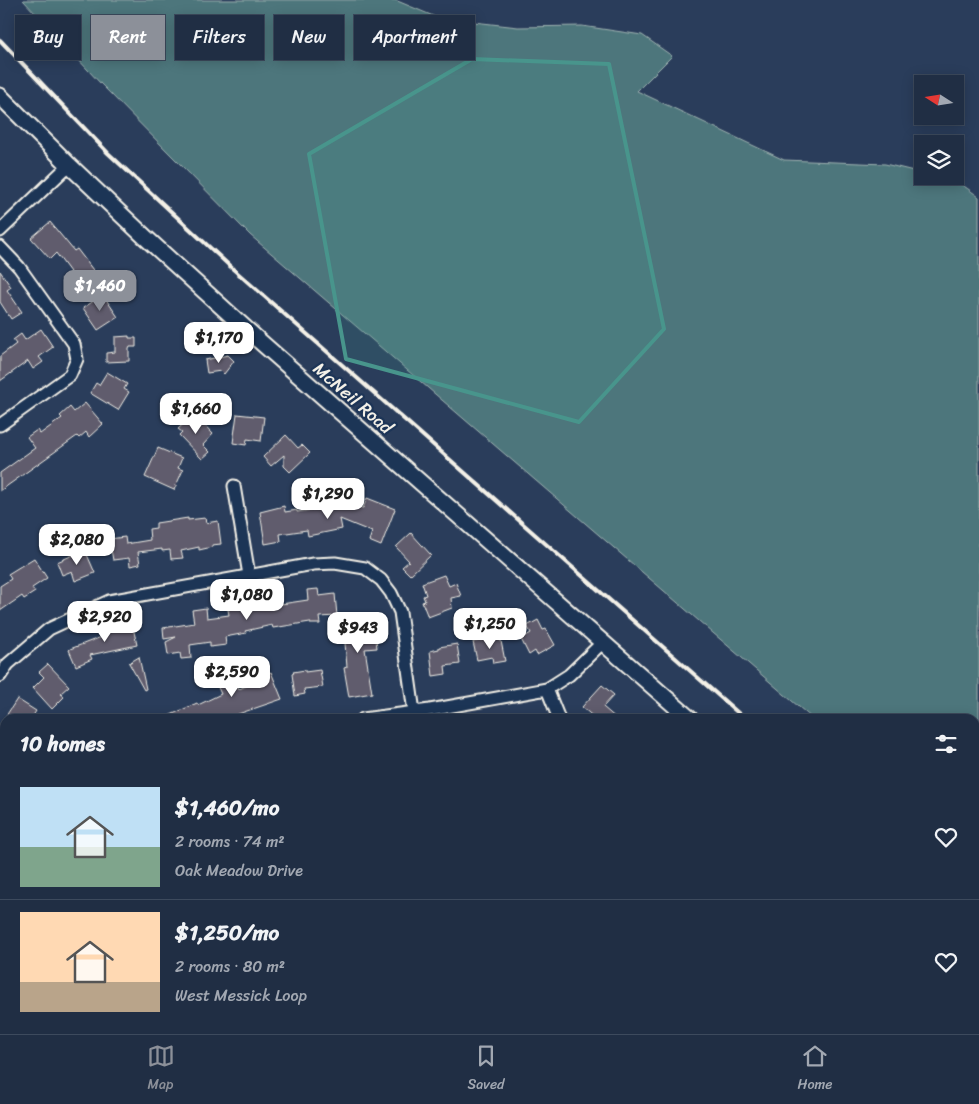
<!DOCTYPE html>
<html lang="en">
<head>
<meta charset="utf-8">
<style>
	:root { --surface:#202e44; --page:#2d3a4f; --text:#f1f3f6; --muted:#a2a8b2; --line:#3d4a5d; --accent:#8c9099 }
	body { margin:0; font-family:Sriracha,sans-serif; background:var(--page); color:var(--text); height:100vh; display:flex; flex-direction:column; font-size:19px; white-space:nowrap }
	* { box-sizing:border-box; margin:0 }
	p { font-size:16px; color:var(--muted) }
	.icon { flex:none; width:28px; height:28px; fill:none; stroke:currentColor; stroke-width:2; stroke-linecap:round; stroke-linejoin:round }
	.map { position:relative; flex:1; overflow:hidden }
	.drawer { position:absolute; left:0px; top:714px; width:980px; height:321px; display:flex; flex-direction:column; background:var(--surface); border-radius:15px 15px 0 0; box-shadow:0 2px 12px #0003,0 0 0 1px var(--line) }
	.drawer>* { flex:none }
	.hud { position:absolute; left:15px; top:15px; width:500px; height:45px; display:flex; gap:10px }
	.needle { width:32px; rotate:282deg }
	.fabs { position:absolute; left:914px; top:75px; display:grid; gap:10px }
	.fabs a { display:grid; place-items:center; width:50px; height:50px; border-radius:0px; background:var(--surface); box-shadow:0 2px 12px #0003,0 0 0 1px var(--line); font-size:25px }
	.price { position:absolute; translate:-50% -42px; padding:0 11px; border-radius:10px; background:#fff; color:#222; font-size:16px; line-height:32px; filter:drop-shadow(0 1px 2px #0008) }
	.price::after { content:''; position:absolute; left:50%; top:30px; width:15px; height:11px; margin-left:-8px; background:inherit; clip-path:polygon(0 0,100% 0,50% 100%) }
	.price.active { background:var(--accent); color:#fff }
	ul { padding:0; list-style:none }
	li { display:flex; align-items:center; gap:15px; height:125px; padding:0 20px }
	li+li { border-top:1px solid var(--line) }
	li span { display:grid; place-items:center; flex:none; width:140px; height:100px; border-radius:0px; color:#555 }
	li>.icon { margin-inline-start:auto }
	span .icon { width:60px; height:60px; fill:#fffc; stroke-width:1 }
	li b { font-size:21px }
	h2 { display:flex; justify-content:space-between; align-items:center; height:60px; padding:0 20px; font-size:21px }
	.tag { padding:0 18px; border-radius:0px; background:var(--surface); box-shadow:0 2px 12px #0003,0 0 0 1px var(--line); font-size:18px; line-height:45px }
	.tag.active { background:var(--accent); color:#fff }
	.dock { display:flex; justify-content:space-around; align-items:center; height:70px; border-top:1px solid var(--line); background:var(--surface); font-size:14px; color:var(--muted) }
	.dock a { display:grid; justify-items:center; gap:2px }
	.dock .active { color:var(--accent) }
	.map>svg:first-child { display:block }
	.green { fill:#4d767b; stroke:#a0b4b2 }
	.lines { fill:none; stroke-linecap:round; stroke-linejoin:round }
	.stream { stroke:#8b9fb1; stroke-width:4 }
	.building { fill:#605c6d; stroke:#f4f1e8 }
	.minor-casing { stroke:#f4f1e8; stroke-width:15 }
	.secondary-casing { stroke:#f4f1e8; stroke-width:19 }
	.minor { stroke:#1d3557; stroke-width:11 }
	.secondary { stroke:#1d3557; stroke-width:15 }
	.rail { stroke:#f4f1e8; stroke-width:4 }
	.marked { fill:#48958c; fill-opacity:0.2; stroke:#48958c; stroke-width:4; stroke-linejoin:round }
	.labels { text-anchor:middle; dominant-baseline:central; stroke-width:4.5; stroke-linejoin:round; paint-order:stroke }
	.street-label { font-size:18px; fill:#f4f1e8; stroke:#1d3557 }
</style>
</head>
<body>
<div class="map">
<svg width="979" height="1034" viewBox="0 0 979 1034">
	<rect width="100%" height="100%" fill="#2a3d5b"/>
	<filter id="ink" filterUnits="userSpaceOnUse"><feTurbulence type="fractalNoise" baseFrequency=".02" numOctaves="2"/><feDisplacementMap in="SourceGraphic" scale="10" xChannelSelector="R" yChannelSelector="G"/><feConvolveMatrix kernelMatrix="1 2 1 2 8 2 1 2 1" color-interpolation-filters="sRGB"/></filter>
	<g filter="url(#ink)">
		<path class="green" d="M23,0H395L438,18L518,27L582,26L642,35L672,56L637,91L784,160L885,164L922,173V176C952,176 956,180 979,197V864L975,860V719H813L250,235L101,84Z"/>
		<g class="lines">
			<g class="stream">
				<polyline points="736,1030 741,1034"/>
				<polyline points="116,1034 120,1030"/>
			</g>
		</g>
		<g class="building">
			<polygon points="50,222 74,251 77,249 96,274 71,292 61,279 70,272 56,253 50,259 31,238"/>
			<polygon points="0,271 11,287 7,290 22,312 11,319 0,302"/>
			<polygon points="103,295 118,317 98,330 83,308"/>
			<polygon points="41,329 53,347 39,357 43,362 33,369 28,361 0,381 0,356 16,344 13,340 21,334 25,340"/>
			<polygon points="129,336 129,338 136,338 136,347 130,347 129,349 129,361 106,362 106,353 115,352 115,337"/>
			<polygon points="228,355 234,361 224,374 221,371 207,373 205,360"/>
			<polygon points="107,372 127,384 124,389 129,392 118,410 90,393 96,383 99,385"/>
			<polygon points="85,403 103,424 89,437 86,432 79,438 77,436 0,491 0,473 35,448 27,437 37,430 40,434 62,418 60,416 70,407 74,412"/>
			<polygon points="194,414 213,434 203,445 210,452 202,459 179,435 182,432 178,429"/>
			<polygon points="237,414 264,417 261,441 247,439 246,445 233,443"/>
			<polygon points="286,435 298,448 302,445 310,453 290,472 284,466 284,455 271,466 263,457"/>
			<polygon points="158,448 182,458 178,468 183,470 174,490 145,477"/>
			<polygon points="367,498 395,509 381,546 369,541 372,532 340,519 342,529 308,536 307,530 280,534 281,541 265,544 260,512 284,506 285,512 297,510 297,512 324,508 323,503 336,500 337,503 363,508"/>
			<polygon points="188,518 188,520 205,518 206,523 218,521 221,544 212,545 212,547 199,550 199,547 181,551 183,558 171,559 170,550 162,551 162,549 138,552 140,564 130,566 129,558 113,560 109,539 125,537 126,544 150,540 149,529 156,528 156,523"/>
			<polygon points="411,533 431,555 410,575 402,567 409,561 396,547"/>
			<polygon points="85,550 95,573 75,581 72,571 62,575 57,562"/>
			<polygon points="34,558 47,578 32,588 35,592 24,599 22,596 0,611 0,586 11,579 8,574"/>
			<polygon points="444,575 449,586 456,583 461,596 451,598 452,608 428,617 422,602 425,601 423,596 426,595 422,583"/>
			<polygon points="318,589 319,596 335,594 337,616 319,617 320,624 310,624 310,622 273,628 272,625 245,631 246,633 225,637 226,645 210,647 210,642 190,645 191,658 181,659 180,653 168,655 166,642 176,637 164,639 163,628 194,623 192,610 206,608 207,618 229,615 227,604 241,601 242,607 269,601 268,597 279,595 281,604 308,600 307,590"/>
			<polygon points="367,616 367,625 374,624 377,648 365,649 372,693 349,697 344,668 347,667 343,619"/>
			<polygon points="538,620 543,630 546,629 555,645 537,655 535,651 529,655 521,639 531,633 527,626"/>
			<polygon points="132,623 137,645 90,655 92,659 76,666 69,650 70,649 104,636 102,626 111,624 112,628"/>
			<polygon points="500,636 505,661 493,663 492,657 477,660 473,642"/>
			<polygon points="457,644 460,664 445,666 446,674 433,676 430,651 439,649 439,647"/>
			<polygon points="139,657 146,689 144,690 129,663"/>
			<polygon points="48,664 69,686 61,693 64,697 52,709 33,688 44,677 39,672"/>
			<polygon points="231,667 239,689 263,679 262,676 271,672 282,699 238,714 241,719 162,719 197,703 198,705 221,694 211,672 220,669 221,671"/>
			<polygon points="305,670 305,672 320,670 323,687 304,689 305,694 295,696 292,674 294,673 293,672"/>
			<polygon points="602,685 614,695 603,707 617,719 596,719 582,707"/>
			<polygon points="17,699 36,711 31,719 4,719"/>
		</g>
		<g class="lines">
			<g class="minor-casing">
				<g id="minor">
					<polyline points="0,231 69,165"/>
					<polyline points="0,247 19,267 74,344 77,359 70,375 0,425"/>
					<polyline points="234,486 249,575"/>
					<polyline points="0,676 8,664 49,629 109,601 313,564 335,563 365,568 381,580 391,593 400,612 414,712"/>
					<polyline points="547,689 559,719"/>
					<polyline points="363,719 430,710 547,689 569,675 603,642"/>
					<polyline points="0,952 5,947"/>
					<polyline points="155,1030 158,1034"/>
					<polyline points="602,1030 607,1034"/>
					<polyline points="301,1034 312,1030"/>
				</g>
			</g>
			<g class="secondary-casing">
				<g id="secondary">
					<polyline points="0,96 69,165 145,237 255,337 690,719"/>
					<polyline points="975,968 979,971"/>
				</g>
			</g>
			<use href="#minor" class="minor"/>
			<use href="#secondary" class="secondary"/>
			<g class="rail">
				<polyline points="0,40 108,153 233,269 745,719"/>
				<polyline points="975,920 979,923"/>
			</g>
		</g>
	</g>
	<path class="marked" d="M472,59L609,64L664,329L579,422L346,359L309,154Z"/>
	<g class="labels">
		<g class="street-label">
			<text transform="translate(353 398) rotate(41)">McNeil Road</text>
		</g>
	</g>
</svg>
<div class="fabs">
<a><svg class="needle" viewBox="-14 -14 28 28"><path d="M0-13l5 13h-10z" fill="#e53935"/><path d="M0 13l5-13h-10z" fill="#a2a8b2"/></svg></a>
<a><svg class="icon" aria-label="layers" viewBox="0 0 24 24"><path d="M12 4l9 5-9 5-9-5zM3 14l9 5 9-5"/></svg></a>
</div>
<b class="price active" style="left:100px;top:312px">$1,460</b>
<b class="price" style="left:219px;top:364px">$1,170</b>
<b class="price" style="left:196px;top:435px">$1,660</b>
<b class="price" style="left:328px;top:520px">$1,290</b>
<b class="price" style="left:77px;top:566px">$2,080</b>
<b class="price" style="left:247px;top:621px">$1,080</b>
<b class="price" style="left:105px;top:643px">$2,920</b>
<b class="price" style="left:490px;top:650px">$1,250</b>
<b class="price" style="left:358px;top:654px">$943</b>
<b class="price" style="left:232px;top:698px">$2,590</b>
<div class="hud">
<a class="tag">Buy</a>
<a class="tag active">Rent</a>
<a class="tag">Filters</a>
<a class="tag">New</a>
<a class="tag">Apartment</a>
</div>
<section class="drawer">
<h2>10 homes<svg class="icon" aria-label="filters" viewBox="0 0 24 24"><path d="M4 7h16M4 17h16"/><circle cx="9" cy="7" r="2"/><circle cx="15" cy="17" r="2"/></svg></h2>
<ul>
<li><span style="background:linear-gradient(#bfe0f5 60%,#7fa58c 0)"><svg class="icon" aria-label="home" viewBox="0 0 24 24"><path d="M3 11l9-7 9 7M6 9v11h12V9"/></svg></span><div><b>$1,460/mo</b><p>2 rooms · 74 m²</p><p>Oak Meadow Drive</p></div><svg class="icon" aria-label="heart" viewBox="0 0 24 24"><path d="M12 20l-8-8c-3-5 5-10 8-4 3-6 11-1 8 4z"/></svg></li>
<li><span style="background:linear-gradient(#ffd9b3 70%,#b9a48a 0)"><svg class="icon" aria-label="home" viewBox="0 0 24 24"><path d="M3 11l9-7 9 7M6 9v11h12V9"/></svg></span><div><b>$1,250/mo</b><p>2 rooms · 80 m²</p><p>West Messick Loop</p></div><svg class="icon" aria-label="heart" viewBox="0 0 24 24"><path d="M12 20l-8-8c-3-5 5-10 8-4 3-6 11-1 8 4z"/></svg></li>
</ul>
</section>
</div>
<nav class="dock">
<a class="active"><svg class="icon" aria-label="map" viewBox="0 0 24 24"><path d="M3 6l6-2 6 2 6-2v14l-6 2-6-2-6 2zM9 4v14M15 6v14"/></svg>Map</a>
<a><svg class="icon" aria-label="saved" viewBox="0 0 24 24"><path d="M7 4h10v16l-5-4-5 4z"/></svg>Saved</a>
<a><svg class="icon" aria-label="home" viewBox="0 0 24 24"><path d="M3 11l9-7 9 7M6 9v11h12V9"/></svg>Home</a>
</nav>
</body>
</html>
